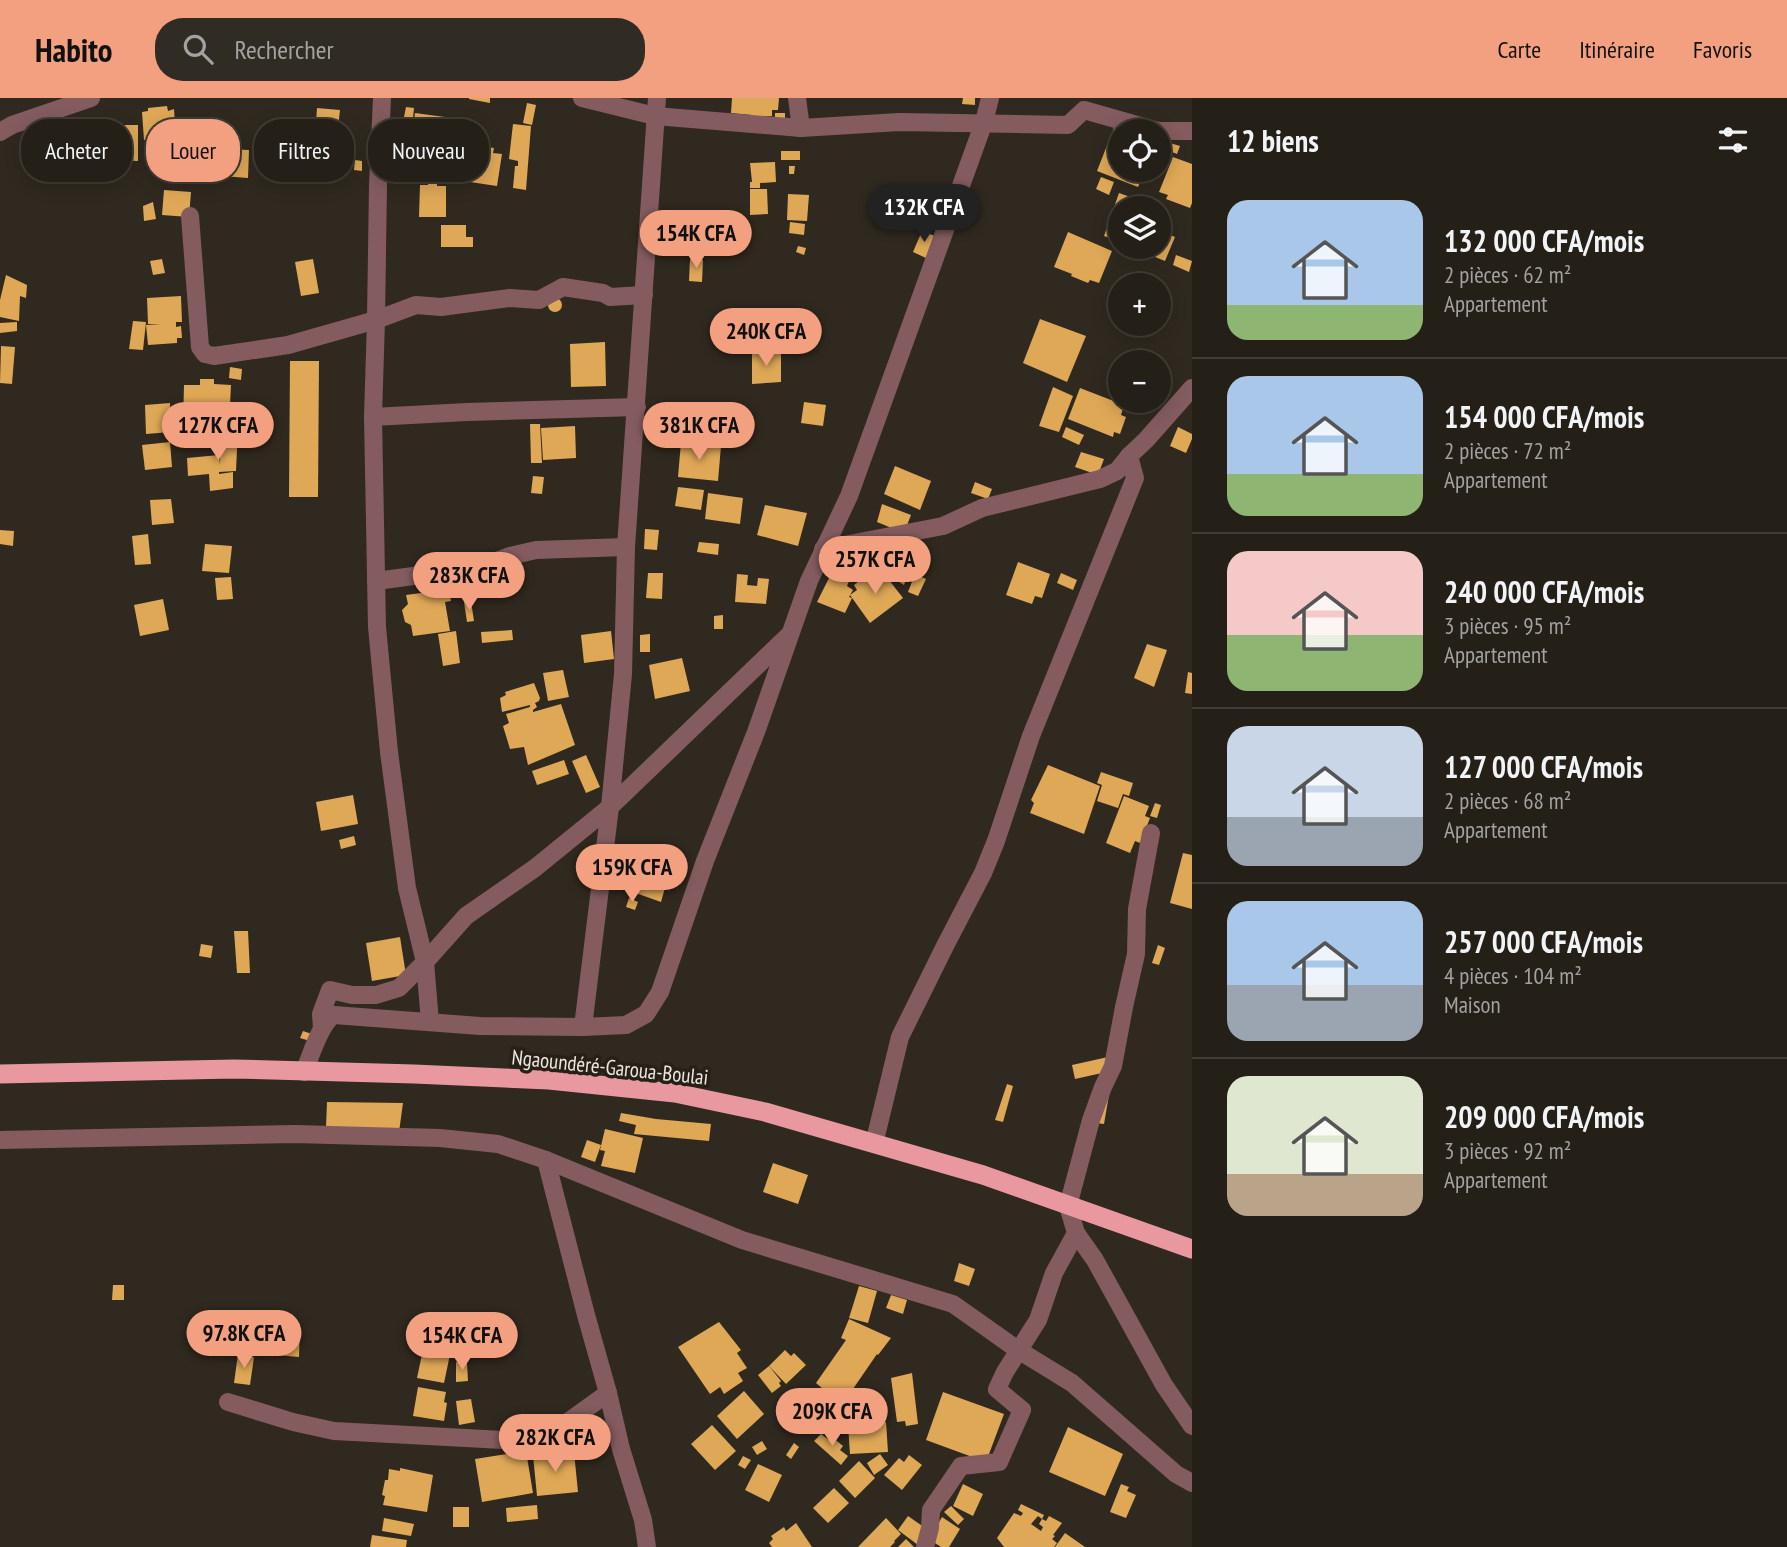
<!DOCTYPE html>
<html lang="fr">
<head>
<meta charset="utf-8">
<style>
	:root { --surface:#241f17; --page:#302c24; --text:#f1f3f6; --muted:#a3a2a1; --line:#413d36; --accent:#f2a080 }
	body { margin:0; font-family:"PT Sans Narrow",sans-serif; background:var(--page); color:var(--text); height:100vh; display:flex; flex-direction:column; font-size:26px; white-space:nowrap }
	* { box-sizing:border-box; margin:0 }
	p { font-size:23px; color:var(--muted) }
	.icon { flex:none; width:38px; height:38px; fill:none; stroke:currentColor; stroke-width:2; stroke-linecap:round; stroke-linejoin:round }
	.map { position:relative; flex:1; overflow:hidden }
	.sheet { display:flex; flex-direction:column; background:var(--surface); width:595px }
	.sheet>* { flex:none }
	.banner { position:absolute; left:21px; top:21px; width:665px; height:63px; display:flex; gap:14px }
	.fabs { position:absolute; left:1108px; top:21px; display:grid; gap:14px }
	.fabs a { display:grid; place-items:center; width:63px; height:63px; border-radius:50%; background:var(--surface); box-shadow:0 4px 18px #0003,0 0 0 2px var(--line); font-size:35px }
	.price { position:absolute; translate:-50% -60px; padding:0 16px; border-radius:24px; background:var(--accent); color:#111; font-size:23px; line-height:46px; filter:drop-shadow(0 2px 4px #0008) }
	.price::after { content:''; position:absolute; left:50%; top:42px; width:21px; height:16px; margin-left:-10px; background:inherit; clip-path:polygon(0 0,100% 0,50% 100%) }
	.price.selected { background:#222; color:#fff }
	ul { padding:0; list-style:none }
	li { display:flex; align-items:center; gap:21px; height:175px; padding:0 35px }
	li+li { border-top:2px solid var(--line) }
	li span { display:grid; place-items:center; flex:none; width:196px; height:140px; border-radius:21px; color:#555 }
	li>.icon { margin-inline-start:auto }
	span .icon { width:84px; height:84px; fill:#fffc; stroke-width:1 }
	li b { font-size:30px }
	h2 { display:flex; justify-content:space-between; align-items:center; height:84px; padding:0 35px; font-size:30px }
	.pill { padding:0 24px; border-radius:28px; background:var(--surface); box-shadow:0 4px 18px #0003,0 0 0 2px var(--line); font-size:24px; line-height:63px }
	.pill.selected { background:var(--accent); color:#111 }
	header { display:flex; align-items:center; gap:42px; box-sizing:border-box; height:98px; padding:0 35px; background:var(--accent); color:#111 }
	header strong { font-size:33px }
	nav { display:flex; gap:38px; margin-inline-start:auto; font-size:24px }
	.search { width:490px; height:63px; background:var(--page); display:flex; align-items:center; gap:18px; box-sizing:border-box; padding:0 24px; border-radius:28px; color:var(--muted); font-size:26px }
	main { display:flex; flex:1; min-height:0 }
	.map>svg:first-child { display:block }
	.building { fill:#dfa857 }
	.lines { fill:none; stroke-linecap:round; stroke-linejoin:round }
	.minor { stroke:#845c5f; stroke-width:18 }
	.tertiary { stroke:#845c5f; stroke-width:18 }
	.trunk { stroke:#ea98a0; stroke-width:19 }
	.labels { text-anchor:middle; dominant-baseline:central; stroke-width:7; stroke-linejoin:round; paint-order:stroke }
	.street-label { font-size:21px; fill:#ebe7e0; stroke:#262016 }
</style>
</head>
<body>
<header>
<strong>Habito</strong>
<div class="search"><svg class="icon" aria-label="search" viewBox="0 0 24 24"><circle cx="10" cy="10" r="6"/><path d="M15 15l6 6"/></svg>Rechercher</div>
<nav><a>Carte</a><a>Itinéraire</a><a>Favoris</a></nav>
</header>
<main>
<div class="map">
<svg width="1192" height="1449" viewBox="0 0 1192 1449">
	<rect width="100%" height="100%" fill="#30291f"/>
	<g class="building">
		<polygon points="469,0 490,0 490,5 469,1"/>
		<polygon points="732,0 779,0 778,12 772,12 772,18 760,18 759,22 752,21 752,17 731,15"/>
		<polygon points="963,0 975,0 975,7 962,6"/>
		<polygon points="527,5 536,7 532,27 523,25"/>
		<polygon points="167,8 168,13 174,11 176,39 144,42 142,14 148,13 148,10"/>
		<polygon points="406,9 414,10 413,20 404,19"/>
		<polygon points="317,10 340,12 337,39 315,37"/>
		<polygon points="415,15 445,19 445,25 462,27 458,63 451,63 450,71 440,70 444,35 413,31"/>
		<rect x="775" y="15" width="10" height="10"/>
		<polygon points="513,26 531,28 526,92 513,90 515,68 518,68 518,63 509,61"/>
		<polygon points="97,27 138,27 138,63 104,62 104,53 97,53"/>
		<polygon points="1115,27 1131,33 1120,33 1120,72 1145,72 1138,89 1097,73"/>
		<polygon points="319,43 349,45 346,77 314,75"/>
		<polygon points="1170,45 1180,48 1177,56 1167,52"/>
		<polygon points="479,48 494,50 493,55 502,56 497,88 463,83 468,50 478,51"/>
		<polygon points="223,51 249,52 248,80 222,78"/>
		<polygon points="424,53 439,54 435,78 421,76"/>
		<rect x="781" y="53" width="19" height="9"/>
		<polygon points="1173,59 1192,66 1192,105 1190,110 1166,101 1168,97 1159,94"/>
		<polygon points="355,62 362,63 362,73 354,72"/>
		<polygon points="775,64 776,84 760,85 760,90 750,90 750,84 752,84 750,65"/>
		<polygon points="789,68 795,68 794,76 789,76"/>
		<polygon points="457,73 464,74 462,81 456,79"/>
		<polygon points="1101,79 1114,84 1109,97 1096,91"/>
		<polygon points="428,82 437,82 437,88 446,88 446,119 419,119 420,87 428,87"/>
		<polygon points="750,91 767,91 768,116 750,117"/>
		<polygon points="164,92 191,94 189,119 162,117"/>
		<polygon points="1119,95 1145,104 1143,110 1120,110 1120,143 1104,138"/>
		<polygon points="788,96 809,97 807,123 787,122"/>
		<polygon points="153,104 156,121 144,123 143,108"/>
		<polygon points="790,124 805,126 804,137 789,135"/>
		<polygon points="441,127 466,127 466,139 473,139 473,149 441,149"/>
		<polygon points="1158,132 1175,139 1165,163 1135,151 1136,149 1158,149"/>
		<polygon points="922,133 935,138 926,160 913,154"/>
		<polygon points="1068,134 1112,153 1099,185 1090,182 1088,185 1071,178 1072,176 1054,169"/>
		<polygon points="798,148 806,150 804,157 796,154"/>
		<polygon points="1176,157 1192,163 1189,174 1173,167"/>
		<polygon points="162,161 165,175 153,177 150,163"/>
		<polygon points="313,161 319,195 301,198 295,164"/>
		<polygon points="690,161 703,162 702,184 689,183"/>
		<polygon points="6,177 27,187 26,200 20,198 19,223 0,219 0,202"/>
		<polygon points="181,198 182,224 176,224 176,229 181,228 182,240 177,240 177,245 148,247 146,227 161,226 148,226 147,200"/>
		<circle cx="555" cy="207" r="7"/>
		<polygon points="1040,221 1086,238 1067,284 1023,265"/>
		<polygon points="133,223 146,224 143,252 129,251"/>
		<polygon points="17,224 17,233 0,235 0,225"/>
		<polygon points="605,244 606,288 571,289 570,246"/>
		<polygon points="1,248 15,249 12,286 0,285"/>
		<polygon points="752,254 781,255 781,284 752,286"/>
		<polygon points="290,263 319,263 318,399 289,399"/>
		<polygon points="230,269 242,271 241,282 229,280"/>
		<polygon points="200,281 214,281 214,286 231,287 229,327 183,326 184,287 200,287"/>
		<polygon points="1053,289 1073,298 1059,334 1039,328"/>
		<polygon points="1080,290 1124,307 1121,317 1126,319 1120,336 1114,334 1113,339 1068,321"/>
		<polygon points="804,304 826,307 823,328 801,325"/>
		<polygon points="170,305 171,334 146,336 145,307"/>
		<polygon points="530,326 540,326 542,365 531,365"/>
		<polygon points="575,328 576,360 543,362 541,330"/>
		<polygon points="1066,329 1084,337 1079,347 1062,339"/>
		<polygon points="1178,329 1192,336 1192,341 1186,355 1170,348"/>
		<polygon points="207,330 207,344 186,345 185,331"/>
		<polygon points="221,330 238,330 236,373 219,374 219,376 233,374 233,390 210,393 209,376 188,378 187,360 219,357 220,367"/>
		<polygon points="170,344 172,369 145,372 142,347"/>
		<polygon points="681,344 721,348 718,383 678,379"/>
		<polygon points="1081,354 1104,361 1098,377 1075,369"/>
		<polygon points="895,368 931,383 920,412 884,396"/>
		<polygon points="533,378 544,379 542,396 531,395"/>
		<polygon points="975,384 992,391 988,401 971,395"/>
		<polygon points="678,389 704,392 701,412 675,408"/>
		<polygon points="708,395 743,400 740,426 705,421"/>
		<polygon points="171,401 174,425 152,427 150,402"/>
		<polygon points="882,406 911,417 904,435 877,424"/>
		<polygon points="765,407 807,415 798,448 757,437"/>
		<polygon points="645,431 659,432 657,452 644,451"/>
		<polygon points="0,432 14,433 13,448 0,446"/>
		<polygon points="148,436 151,466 135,467 132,438"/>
		<polygon points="699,444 719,446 718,457 697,454"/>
		<polygon points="205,446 232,448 229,475 202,473"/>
		<polygon points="842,456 847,459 840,473 835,470"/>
		<polygon points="1018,464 1050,476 1042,500 1035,498 1032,506 1006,497"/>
		<polygon points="834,470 850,481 847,488 853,492 849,499 852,500 845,515 817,504"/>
		<polygon points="882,473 903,500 870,525 850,497 857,492 854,487 869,475 874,479"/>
		<polygon points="902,474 908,476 904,487 893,480 895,476 900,477"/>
		<polygon points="648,475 663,475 662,501 646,500"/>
		<polygon points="1061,475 1077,482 1073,492 1057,485"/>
		<polygon points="737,476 748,477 747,487 757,488 758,480 769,481 766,506 735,504"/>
		<polygon points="915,476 926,481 918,498 908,494"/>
		<polygon points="231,479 233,501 217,502 215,480"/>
		<polygon points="448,483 451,503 445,504 450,533 413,538 411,527 405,524 402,512 408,506 406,497 443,492 441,484"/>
		<polygon points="163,501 169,532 140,538 134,507"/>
		<polygon points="471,503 474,523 467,524 464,504"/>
		<polygon points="723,517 723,531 714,531 714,518"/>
		<polygon points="512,532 513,542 482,545 481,534"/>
		<polygon points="456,533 460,565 443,568 438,536"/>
		<polygon points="611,533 614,561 584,565 581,537"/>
		<polygon points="650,536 650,554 640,554 640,537"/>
		<polygon points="1147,546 1167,552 1154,589 1134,580"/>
		<polygon points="682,560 690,593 655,601 649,567"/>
		<polygon points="563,572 569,599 548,603 543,575"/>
		<polygon points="1188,574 1192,575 1192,596 1185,595"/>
		<polygon points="534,585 540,600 539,603 535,605 537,609 533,612 533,614 561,606 575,647 528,667 524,649 510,651 503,628 509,625 506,616 530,609 530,607 502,614 500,600 506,597 505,594"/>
		<polygon points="586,657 600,689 586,695 572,663"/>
		<polygon points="564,662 569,676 537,687 532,673"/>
		<polygon points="1048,667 1100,688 1084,736 1030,715 1034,705 1031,702"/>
		<polygon points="1101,674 1133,685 1129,698 1123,696 1118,710 1097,703 1102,687 1097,685"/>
		<polygon points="353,697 358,726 321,733 316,704"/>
		<polygon points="1124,698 1149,708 1145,718 1150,720 1140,745 1135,743 1130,755 1106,745"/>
		<polygon points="1155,705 1161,707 1157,720 1150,718"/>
		<polygon points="354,738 356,747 341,751 339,742"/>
		<polygon points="1183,755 1192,757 1192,811 1170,805"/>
		<polygon points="637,770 668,779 661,804 630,793"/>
		<polygon points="629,800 638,804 635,812 626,809"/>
		<polygon points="234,833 248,833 250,875 237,875"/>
		<polygon points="400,839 406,877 372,883 366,845"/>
		<polygon points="201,846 213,848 211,860 199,858"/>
		<polygon points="1158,847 1165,850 1159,867 1152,865"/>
		<polygon points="303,933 312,936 310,943 300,940"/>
		<polygon points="1108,959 1111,973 1075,981 1072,967"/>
		<polygon points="1007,986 1013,988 1003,1024 995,1022"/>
		<polygon points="1110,991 1104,1026 1096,1025"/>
		<polygon points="327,1004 403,1005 399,1034 326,1029"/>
		<polygon points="621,1015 656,1021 711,1026 709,1043 634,1036 636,1027 619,1023"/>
		<polygon points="605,1031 643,1040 635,1075 601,1068 605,1053 600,1052"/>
		<polygon points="587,1042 601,1047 595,1064 581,1059"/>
		<polygon points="773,1065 808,1077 798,1106 763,1094"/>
		<polygon points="959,1165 975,1171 969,1188 954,1183"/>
		<polygon points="113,1187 124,1187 124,1202 112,1202"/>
		<polygon points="859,1188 877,1193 868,1225 849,1220"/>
		<polygon points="891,1197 907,1202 903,1216 886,1210"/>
		<polygon points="245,1220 300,1226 299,1259 242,1254"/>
		<polygon points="849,1221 891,1240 878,1257 877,1256 842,1307 816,1285 846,1242 841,1240"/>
		<polygon points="719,1224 741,1252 737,1255 747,1270 738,1275 743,1283 724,1296 720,1289 710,1296 678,1249"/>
		<polygon points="425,1242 452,1247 444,1285 417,1280"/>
		<polygon points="785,1252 791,1258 794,1255 806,1267 786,1286 769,1268"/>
		<polygon points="238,1256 254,1259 250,1287 234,1285"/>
		<polygon points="456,1264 467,1265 468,1283 456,1284"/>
		<polygon points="769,1268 781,1283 779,1285 781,1288 772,1295 758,1277"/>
		<polygon points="912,1275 918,1326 906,1328 905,1323 897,1324 891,1280"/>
		<polygon points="418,1289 446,1294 444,1304 447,1305 444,1323 413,1318"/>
		<polygon points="744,1293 764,1316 737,1341 717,1318"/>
		<polygon points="943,1294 1004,1316 986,1364 926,1342"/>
		<polygon points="471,1301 475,1324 459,1327 456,1303"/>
		<polygon points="872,1319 872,1325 886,1324 888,1354 850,1356 848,1327 857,1327 856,1321"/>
		<polygon points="712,1327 736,1353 715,1372 691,1346"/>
		<polygon points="1068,1329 1123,1356 1105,1398 1049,1374"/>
		<polygon points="821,1336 829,1342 832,1339 843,1348 840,1352 848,1358 841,1367 814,1343"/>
		<circle cx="594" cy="1342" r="5.5"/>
		<polygon points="762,1343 767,1351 757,1357 752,1349"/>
		<polygon points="794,1345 799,1349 791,1361 786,1357"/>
		<polygon points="526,1353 533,1395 482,1404 475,1361"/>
		<polygon points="574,1354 578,1394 537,1398 533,1357"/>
		<polygon points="880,1356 888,1367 874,1377 867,1365"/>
		<polygon points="909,1357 922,1367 902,1392 884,1377 899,1360 904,1364"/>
		<polygon points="743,1358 751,1362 745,1371 738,1367"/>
		<polygon points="859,1363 875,1380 855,1400 839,1383"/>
		<polygon points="758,1366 782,1377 769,1404 745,1392"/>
		<polygon points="400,1370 433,1377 427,1414 383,1407 385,1398 382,1397 385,1382 388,1382 389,1371 400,1373"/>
		<polygon points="963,1386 983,1396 973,1418 953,1408"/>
		<polygon points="1121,1386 1129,1389 1127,1393 1136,1397 1126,1420 1110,1414"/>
		<polygon points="834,1390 849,1405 828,1425 813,1410"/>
		<polygon points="1021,1406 1044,1417 1042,1421 1038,1418 1031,1426 1041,1433 1043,1429 1039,1426 1042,1421 1046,1423 1049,1418 1062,1425 1053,1437 1055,1438 1052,1441 1057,1445 1054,1449 1004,1449 997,1440 1014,1415 1021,1418 1023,1415 1018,1412"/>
		<polygon points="537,1407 538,1421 507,1424 506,1410"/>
		<polygon points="951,1408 964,1421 958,1427 944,1414"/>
		<rect x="453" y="1409" width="16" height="20"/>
		<polygon points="908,1418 928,1432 918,1447 898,1432"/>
		<polygon points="942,1419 960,1431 949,1449 941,1449 929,1441"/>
		<polygon points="384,1420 414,1426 411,1438 382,1433"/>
		<polygon points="886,1420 901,1436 894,1443 895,1444 890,1449 858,1449"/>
		<polygon points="796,1425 812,1449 772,1449 769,1445 773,1441 771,1438 784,1429 786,1433"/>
		<polygon points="1065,1435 1085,1449 1055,1449"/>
		<polygon points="372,1437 407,1442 406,1449 370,1449"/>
		<polygon points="906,1441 914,1449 898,1449"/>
	</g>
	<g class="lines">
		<g class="minor">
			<polyline points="382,0 378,87 376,222 373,319 377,529 389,654 407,790 425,864 430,924"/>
			<polyline points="582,0 655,18 801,30 899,24 1068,27 1084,12 1158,33"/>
			<polyline points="797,0 801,30"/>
			<polyline points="1158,33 1192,33"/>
			<polyline points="0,34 12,27 91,0"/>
			<polyline points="190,118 200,249 205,256 214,258 288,247 376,222 416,207 441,209 510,200 539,202 563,189 603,195 610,199 644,197"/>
			<polyline points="373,319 467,314 637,309"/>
			<polyline points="823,451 943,428 982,410 1100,381 1117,373 1129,358 1146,342 1192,290"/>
			<polyline points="376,483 481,469 510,458 536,452 626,449"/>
			<polyline points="583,929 610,709 623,576 626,449 657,0"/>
			<polyline points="322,931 321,916 330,892 352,897 376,897 399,890 425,864 466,818 535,770 610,709 788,538"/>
			<path d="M304,974C311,958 320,925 334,917L480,928L583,929L626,927L646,916L660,894L705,763L756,634L809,483L849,398L984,24L990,0"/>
			<polyline points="874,1046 900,939 945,848 983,775 996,743 1031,638 1135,380 1129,358"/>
			<polyline points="546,1062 586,1217 608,1295 621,1351 643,1422 647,1449"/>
			<polyline points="1076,1135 1095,1162 1164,1287 1192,1328"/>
			<polyline points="228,1304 293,1324 334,1333 503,1342 565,1326 608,1295"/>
			<polyline points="925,1449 930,1430 931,1412 961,1368 999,1364 1022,1312 997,1291 1005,1274 1038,1222 1054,1175 1076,1135 1068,1108 1091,1022 1103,989 1113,968 1124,909 1136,856 1137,811 1151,735"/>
		</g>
		<polyline class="tertiary" points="0,1042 295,1036 440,1040 498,1046 546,1062 742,1142 953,1206 1018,1252 1072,1285 1176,1376 1192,1385"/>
		<polyline class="trunk" points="0,976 234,971 414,976 549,982 675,995 765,1014 983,1077 1192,1151"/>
	</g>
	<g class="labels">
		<g class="street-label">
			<text transform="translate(610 969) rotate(6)">Ngaoundéré-Garoua-Boulai</text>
		</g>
	</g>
</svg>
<div class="fabs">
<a><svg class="icon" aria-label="locate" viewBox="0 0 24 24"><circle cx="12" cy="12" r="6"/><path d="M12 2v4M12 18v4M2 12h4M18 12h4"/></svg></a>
<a><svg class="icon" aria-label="layers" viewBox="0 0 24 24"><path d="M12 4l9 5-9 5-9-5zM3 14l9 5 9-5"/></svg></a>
<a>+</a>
<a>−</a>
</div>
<b class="price selected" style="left:924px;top:146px">132K CFA</b>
<b class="price" style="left:696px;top:172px">154K CFA</b>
<b class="price" style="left:766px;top:270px">240K CFA</b>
<b class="price" style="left:218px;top:364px">127K CFA</b>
<b class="price" style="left:699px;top:364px">381K CFA</b>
<b class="price" style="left:875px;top:498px">257K CFA</b>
<b class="price" style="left:469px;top:514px">283K CFA</b>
<b class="price" style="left:632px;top:806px">159K CFA</b>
<b class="price" style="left:244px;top:1272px">97.8K CFA</b>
<b class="price" style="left:462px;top:1274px">154K CFA</b>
<b class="price" style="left:832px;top:1350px">209K CFA</b>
<b class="price" style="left:555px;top:1376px">282K CFA</b>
<div class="banner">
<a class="pill">Acheter</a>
<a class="pill selected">Louer</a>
<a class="pill">Filtres</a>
<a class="pill">Nouveau</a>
</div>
</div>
<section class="sheet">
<h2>12 biens<svg class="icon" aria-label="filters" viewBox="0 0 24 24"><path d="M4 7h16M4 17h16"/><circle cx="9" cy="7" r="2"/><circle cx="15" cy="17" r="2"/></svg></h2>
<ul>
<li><span style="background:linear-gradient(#a9c7e8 75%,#8fb573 0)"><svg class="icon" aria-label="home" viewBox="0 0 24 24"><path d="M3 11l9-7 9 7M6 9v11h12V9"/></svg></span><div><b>132 000 CFA/mois</b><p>2 pièces · 62 m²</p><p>Appartement</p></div></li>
<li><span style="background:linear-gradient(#a9c7e8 70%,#8fb573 0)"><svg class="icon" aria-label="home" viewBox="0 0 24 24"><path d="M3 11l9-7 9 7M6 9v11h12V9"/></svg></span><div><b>154 000 CFA/mois</b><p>2 pièces · 72 m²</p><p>Appartement</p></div></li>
<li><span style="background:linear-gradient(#f6c9c9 60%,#8fb573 0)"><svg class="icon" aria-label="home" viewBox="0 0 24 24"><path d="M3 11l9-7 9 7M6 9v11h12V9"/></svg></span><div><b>240 000 CFA/mois</b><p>3 pièces · 95 m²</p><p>Appartement</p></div></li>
<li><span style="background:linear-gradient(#c9d6e8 65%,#9aa5b1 0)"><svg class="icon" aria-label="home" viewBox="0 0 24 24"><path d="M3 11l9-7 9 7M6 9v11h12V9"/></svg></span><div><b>127 000 CFA/mois</b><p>2 pièces · 68 m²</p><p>Appartement</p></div></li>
<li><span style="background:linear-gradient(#a9c7e8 60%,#9aa5b1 0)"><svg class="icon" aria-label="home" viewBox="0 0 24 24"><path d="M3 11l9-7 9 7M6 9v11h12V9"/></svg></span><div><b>257 000 CFA/mois</b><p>4 pièces · 104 m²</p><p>Maison</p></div></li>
<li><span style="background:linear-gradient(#dfe7d0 70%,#b9a48a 0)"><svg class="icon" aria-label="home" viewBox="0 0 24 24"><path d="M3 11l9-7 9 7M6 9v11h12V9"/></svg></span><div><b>209 000 CFA/mois</b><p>3 pièces · 92 m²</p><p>Appartement</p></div></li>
</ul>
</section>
</main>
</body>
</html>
